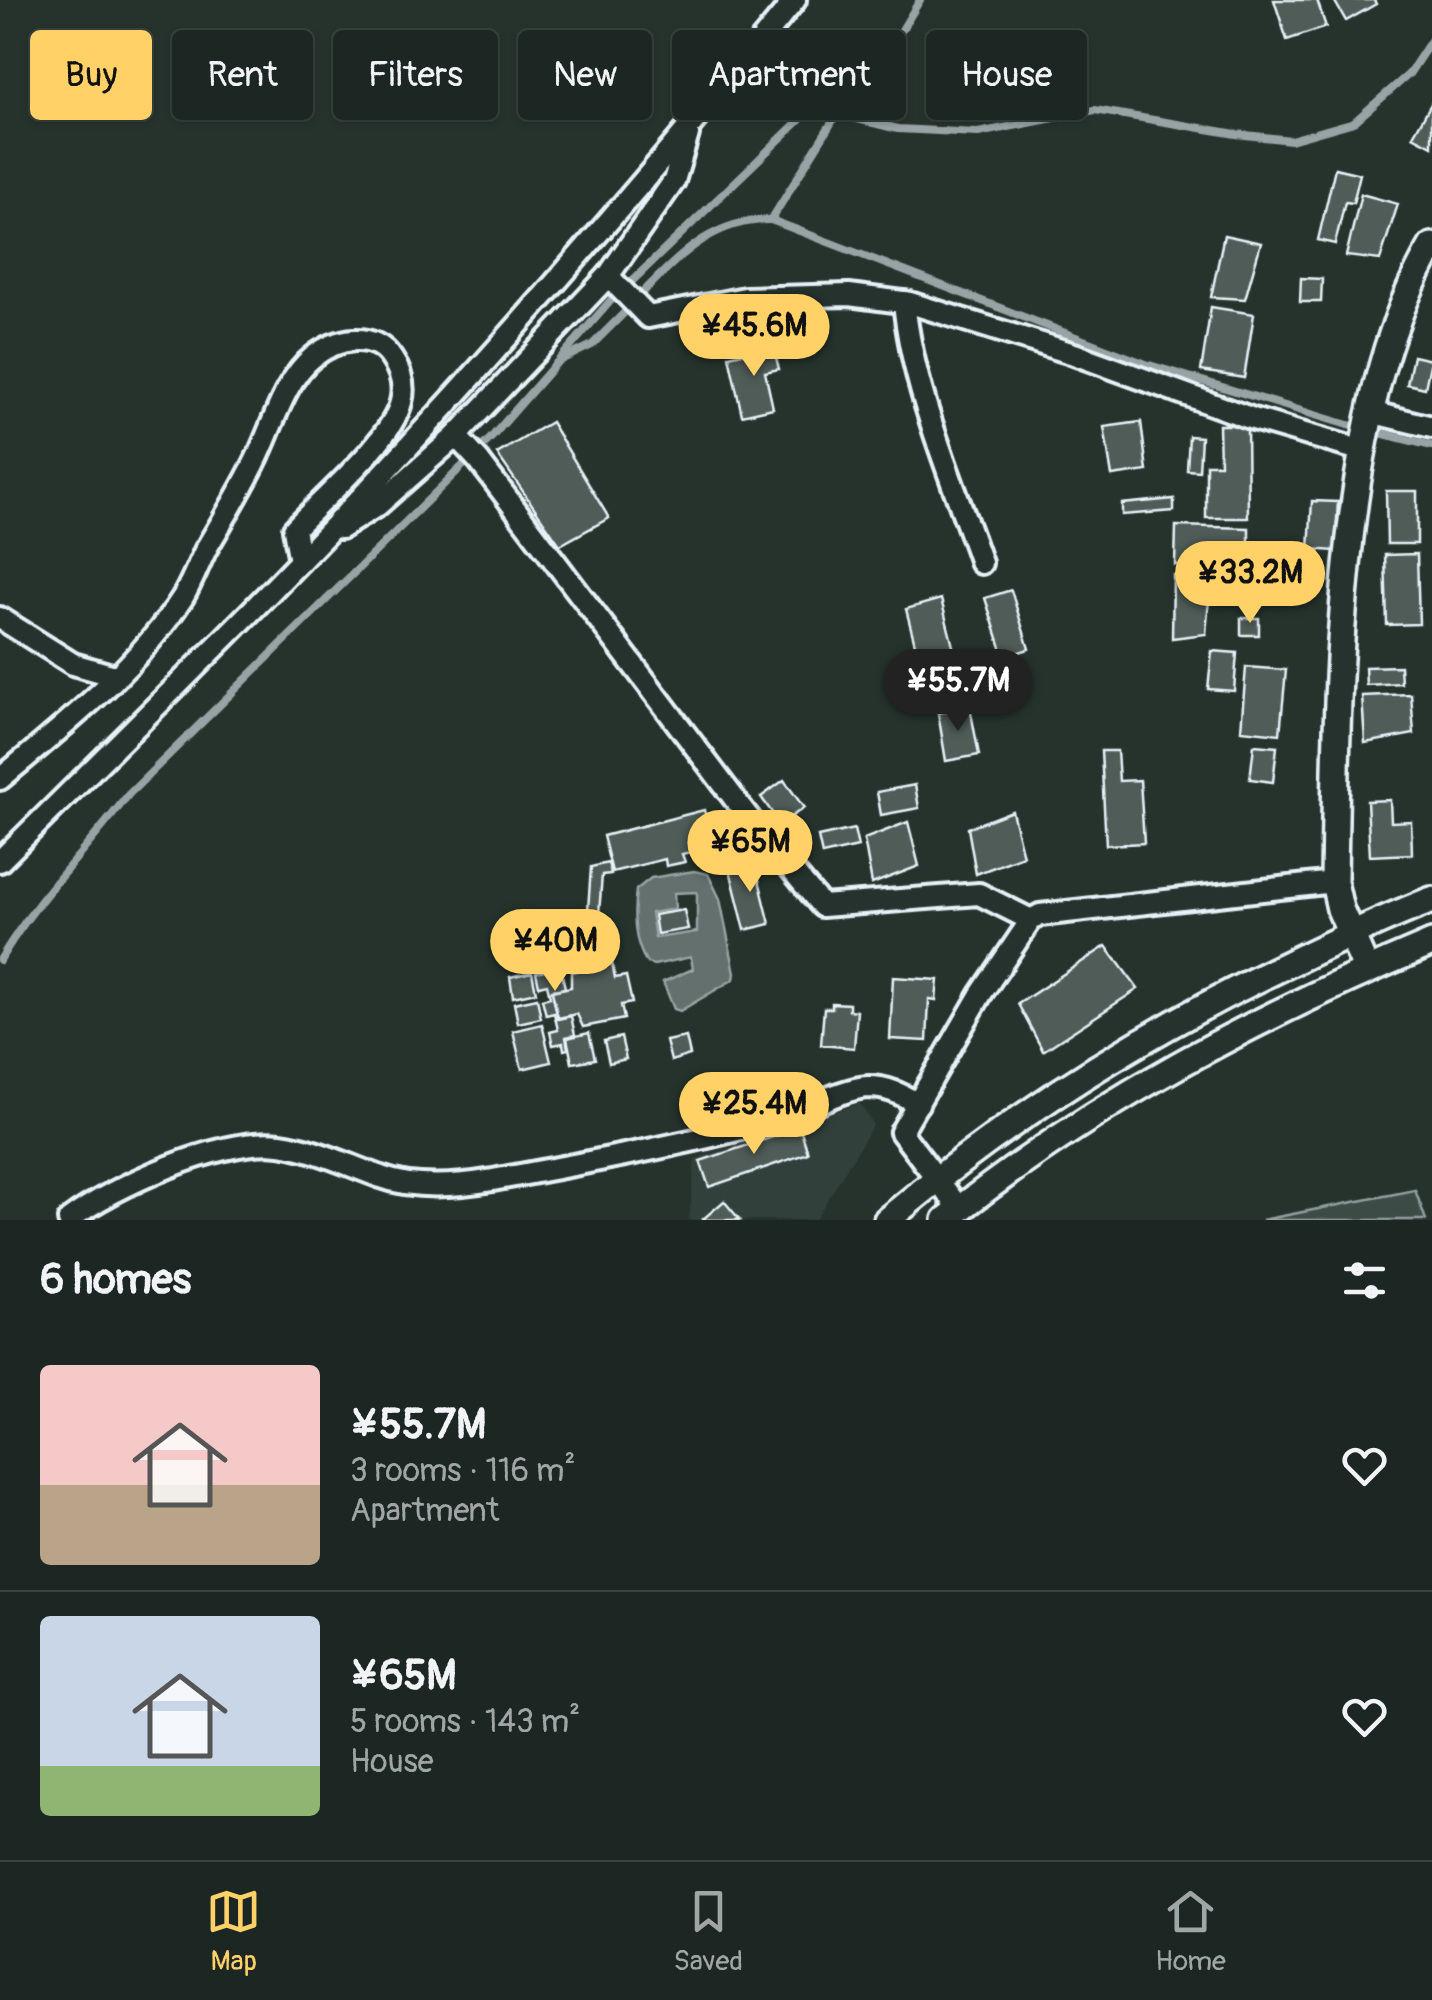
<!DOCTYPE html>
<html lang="en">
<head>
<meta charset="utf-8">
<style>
	:root { --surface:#1c2622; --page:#252e2a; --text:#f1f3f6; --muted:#a0a5a5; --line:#3a4340; --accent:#ffd166 }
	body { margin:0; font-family:Pangolin,sans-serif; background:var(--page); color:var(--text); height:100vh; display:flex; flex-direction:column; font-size:38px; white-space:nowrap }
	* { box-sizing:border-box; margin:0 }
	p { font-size:32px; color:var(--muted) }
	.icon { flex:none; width:55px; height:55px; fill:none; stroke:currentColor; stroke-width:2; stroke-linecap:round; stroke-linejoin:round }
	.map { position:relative; height:1220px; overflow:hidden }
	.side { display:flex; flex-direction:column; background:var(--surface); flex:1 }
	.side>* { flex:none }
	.banner { position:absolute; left:30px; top:30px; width:1372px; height:90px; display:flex; gap:20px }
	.price { position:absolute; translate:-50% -85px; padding:0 22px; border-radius:35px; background:var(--accent); color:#111; font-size:32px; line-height:65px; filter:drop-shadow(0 2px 5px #0008) }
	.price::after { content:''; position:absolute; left:50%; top:60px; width:30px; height:22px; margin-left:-15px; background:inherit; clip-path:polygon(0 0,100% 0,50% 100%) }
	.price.current { background:#222; color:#fff }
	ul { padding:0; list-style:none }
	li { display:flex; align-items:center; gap:30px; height:250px; padding:0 40px }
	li+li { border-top:2px solid var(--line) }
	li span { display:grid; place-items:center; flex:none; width:280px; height:200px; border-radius:10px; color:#555 }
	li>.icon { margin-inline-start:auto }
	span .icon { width:120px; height:120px; fill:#fffc; stroke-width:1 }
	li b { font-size:42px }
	h2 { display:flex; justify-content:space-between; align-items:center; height:120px; padding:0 40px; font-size:42px }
	.tag { padding:0 35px; border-radius:10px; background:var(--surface); box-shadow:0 2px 8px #0004,0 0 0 2px var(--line); font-size:35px; line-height:90px }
	.tag.current { background:var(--accent); color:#111 }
	.dock { display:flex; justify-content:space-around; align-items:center; height:140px; border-top:2px solid var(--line); background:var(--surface); font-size:28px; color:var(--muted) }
	.dock a { display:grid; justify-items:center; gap:5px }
	.dock .current { color:var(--accent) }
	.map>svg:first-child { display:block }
	.built { fill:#333f3a }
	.green { fill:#3e4b47; stroke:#939ea0; stroke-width:2.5 }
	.water { fill:#636f6d; stroke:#98a3a5; stroke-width:2.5; fill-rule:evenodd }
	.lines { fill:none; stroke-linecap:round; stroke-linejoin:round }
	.stream { stroke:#98a3a5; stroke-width:8 }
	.building { fill:#505c59; stroke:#e8f1f8; stroke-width:2.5 }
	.minor-casing { stroke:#e8f1f8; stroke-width:28 }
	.tertiary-casing { stroke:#e8f1f8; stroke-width:32 }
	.minor { stroke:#26332d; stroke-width:20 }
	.tertiary { stroke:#26332d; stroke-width:25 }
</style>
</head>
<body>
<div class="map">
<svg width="1432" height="1220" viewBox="0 0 1432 1220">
	<rect width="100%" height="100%" fill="#26332d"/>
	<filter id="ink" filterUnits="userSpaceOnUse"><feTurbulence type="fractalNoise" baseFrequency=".01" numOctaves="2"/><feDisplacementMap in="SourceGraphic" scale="20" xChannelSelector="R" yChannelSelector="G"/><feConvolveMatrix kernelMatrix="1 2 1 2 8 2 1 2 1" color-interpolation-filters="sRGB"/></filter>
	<g filter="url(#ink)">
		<polygon class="built" points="860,1103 873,1125 815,1220 689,1220 695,1159"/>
		<polygon class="green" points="1415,1190 1426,1220 1262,1220"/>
		<path class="water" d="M694,871L708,874L720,899L735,973L734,979L680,1011L674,1009L663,982L693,969L691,957L654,965L647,963C633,941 633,916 636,890L651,878ZM697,892V932L655,938L651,913L675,909L674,893Z"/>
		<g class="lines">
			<g class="stream">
				<polyline points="771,220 837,114 898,129 978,133 1095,110 1236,134 1291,140 1354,122 1409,74 1432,39"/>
				<polyline points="630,283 833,88 897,38 920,0"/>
				<path d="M642,293C681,255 713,219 771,220L1146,364L1348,425L1432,446"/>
				<polyline points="561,360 592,345 627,310"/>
				<path d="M0,960C37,897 85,852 128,795L491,438L613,298"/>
			</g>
		</g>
		<g class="building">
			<polygon points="1274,0 1317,0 1326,27 1287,40"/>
			<polygon points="1334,0 1374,0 1376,4 1346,21"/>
			<polygon points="1432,102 1432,146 1413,136"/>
			<polygon points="1335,168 1360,174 1353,203 1345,202 1335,244 1318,240"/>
			<polygon points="1361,194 1398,204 1380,260 1346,256"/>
			<polygon points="1224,235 1261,243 1245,299 1211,297"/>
			<polygon points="1301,278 1322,279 1321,302 1300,302"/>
			<polygon points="1211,307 1254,314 1244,378 1201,371"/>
			<polygon points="773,346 779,369 765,372 773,408 742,415 729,356"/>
			<polygon points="1413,356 1431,360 1425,388 1407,384"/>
			<polygon points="551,422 609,518 560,545 497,454"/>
			<polygon points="1141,422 1147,471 1112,476 1104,427"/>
			<polygon points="1219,425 1247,425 1248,518 1206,518 1206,464 1220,464"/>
			<polygon points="1189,436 1201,437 1199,471 1187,470"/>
			<polygon points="1386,491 1417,491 1417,544 1387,544"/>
			<polygon points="1174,499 1174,511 1122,515 1122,504"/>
			<polygon points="1312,501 1338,502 1335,551 1309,549"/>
			<polygon points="1176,526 1249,528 1249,551 1211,550 1210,566 1175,565"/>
			<polygon points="1417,554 1419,624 1387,625 1385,555"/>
			<polygon points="1173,575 1211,575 1206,634 1172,638"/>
			<polygon points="1011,590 1029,649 1004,657 985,598"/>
			<polygon points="941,599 959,670 924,679 906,609"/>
			<rect x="1241" y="618" width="18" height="17"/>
			<polygon points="1212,651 1237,653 1234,691 1208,689"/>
			<polygon points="1400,666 1401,683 1366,685 1365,667"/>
			<polygon points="1246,667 1286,670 1280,734 1241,730"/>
			<polygon points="1411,694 1414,734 1365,743 1362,696"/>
			<polygon points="970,707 979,755 946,761 938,713"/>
			<polygon points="1254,745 1277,747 1273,782 1250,779"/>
			<polygon points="1101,751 1117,751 1119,781 1140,780 1144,843 1106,845"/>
			<polygon points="784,780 804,808 780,824 761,797"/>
			<polygon points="915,785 919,808 881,815 877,792"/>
			<polygon points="1390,800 1391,822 1411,821 1412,854 1370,856 1367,801"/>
			<polygon points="704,810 714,846 682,854 685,862 666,866 665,859 612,872 603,836"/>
			<polygon points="1012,811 1023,856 976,874 968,828"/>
			<polygon points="908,822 919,866 872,884 864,839"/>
			<polygon points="736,827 740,845 722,849 721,844 714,845 712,836"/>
			<polygon points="854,829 858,847 822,855 818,837"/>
			<polygon points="713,847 736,862 727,865 704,850"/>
			<polygon points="754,860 770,924 745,930 729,866"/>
			<polygon points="608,863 611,874 602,875 595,965 584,967 591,867"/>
			<polygon points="684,910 688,929 657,934 654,915"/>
			<polygon points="549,918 565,988 552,990 558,1019 571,1016 575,1035 566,1037 568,1049 564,1050 563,1043 553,1045 550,1032 558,1030 554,1013 546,1015 542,999 550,997 547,984 539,986 536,972 555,968 544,919"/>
			<polygon points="1106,946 1138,989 1043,1051 1018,1004"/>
			<polygon points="612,963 615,978 626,976 632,1003 621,1005 624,1019 583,1027 577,1014 558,1018 552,991 571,987 571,972"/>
			<polygon points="532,972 536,992 513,997 510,977"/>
			<polygon points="893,977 938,980 936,1000 929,999 927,1041 890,1039"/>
			<polygon points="537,998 541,1018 518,1023 514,1003"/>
			<polygon points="832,1003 849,1004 849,1010 857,1011 854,1048 821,1045 824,1008 832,1008"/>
			<polygon points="542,1024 551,1062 522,1069 513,1031"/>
			<polygon points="589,1033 595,1059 572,1063 567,1038"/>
			<polygon points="621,1037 626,1059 609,1063 604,1041"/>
			<polygon points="686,1037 690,1055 671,1061 666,1041"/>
			<polygon points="800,1128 808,1153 709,1187 700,1161"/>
			<polygon points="724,1201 740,1220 704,1220 703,1219"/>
		</g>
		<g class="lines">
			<g class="minor-casing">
				<g id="minor">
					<polyline points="688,134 674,181 608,276 648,317 745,298 849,295 910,303 1074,354 1253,419 1363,451"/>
					<polyline points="608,276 456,436 479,461 752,822 822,906 979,894 1031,920"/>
					<path d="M904,302C913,392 952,478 981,563"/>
					<polyline points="1370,412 1432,427"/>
					<polyline points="341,528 378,505 456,436"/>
					<polyline points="0,618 73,664 115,676"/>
					<path d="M0,779C65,725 137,668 183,597C192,582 198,565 206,549C224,518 243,488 258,456C273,425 285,379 313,357C337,338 374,330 392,359C401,372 405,387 401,402C392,440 322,499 294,529L300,561"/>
					<path d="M0,861C145,717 292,575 429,424C555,286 676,144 795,0"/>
					<polyline points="960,1209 901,1132 981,994 1031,920 1040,915 1334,882"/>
					<path d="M69,1220C113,1186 223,1137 280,1144C316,1149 347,1165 381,1177C415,1190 458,1186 493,1180C585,1163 678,1146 768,1122C797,1114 842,1088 868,1087C888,1087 901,1094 918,1104"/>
				</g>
			</g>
			<g class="tertiary-casing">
				<g id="tertiary">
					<path d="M1367,971L1340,909L1334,882C1336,749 1337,617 1357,485C1370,402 1389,320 1432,246"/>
					<path d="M887,1220C1007,1119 1137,1037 1278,969C1329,944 1379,920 1432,900"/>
					<path d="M946,1220C1092,1103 1260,1015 1432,943"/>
				</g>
			</g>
			<use href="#minor" class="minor"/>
			<use href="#tertiary" class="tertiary"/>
		</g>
	</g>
</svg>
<b class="price" style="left:754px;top:379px">¥45.6M</b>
<b class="price" style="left:1250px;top:626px">¥33.2M</b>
<b class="price current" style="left:958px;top:734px">¥55.7M</b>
<b class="price" style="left:750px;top:895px">¥65M</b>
<b class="price" style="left:555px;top:994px">¥40M</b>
<b class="price" style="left:754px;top:1157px">¥25.4M</b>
<div class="banner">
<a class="tag current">Buy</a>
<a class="tag">Rent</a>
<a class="tag">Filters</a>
<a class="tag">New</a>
<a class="tag">Apartment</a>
<a class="tag">House</a>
</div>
</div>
<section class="side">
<h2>6 homes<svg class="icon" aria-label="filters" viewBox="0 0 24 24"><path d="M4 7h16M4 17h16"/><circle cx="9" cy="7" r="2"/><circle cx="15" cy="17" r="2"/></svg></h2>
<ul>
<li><span style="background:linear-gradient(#f6c9c9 60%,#b9a48a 0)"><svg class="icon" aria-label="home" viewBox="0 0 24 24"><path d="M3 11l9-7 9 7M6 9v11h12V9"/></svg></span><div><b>¥55.7M</b><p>3 rooms · 116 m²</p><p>Apartment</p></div><svg class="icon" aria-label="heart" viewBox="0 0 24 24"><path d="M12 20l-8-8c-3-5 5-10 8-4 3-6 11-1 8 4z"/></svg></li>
<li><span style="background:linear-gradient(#c9d6e8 75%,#8fb573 0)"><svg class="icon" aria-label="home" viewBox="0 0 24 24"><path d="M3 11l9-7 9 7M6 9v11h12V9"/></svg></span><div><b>¥65M</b><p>5 rooms · 143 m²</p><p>House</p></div><svg class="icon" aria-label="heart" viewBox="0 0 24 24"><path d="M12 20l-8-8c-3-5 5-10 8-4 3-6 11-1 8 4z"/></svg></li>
</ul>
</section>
<nav class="dock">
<a class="current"><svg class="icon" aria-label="map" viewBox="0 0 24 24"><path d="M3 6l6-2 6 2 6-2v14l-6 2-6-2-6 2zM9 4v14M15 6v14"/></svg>Map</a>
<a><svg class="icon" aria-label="saved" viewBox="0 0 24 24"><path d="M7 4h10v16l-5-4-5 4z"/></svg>Saved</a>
<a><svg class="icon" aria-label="home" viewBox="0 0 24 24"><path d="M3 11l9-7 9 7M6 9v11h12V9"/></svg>Home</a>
</nav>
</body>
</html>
